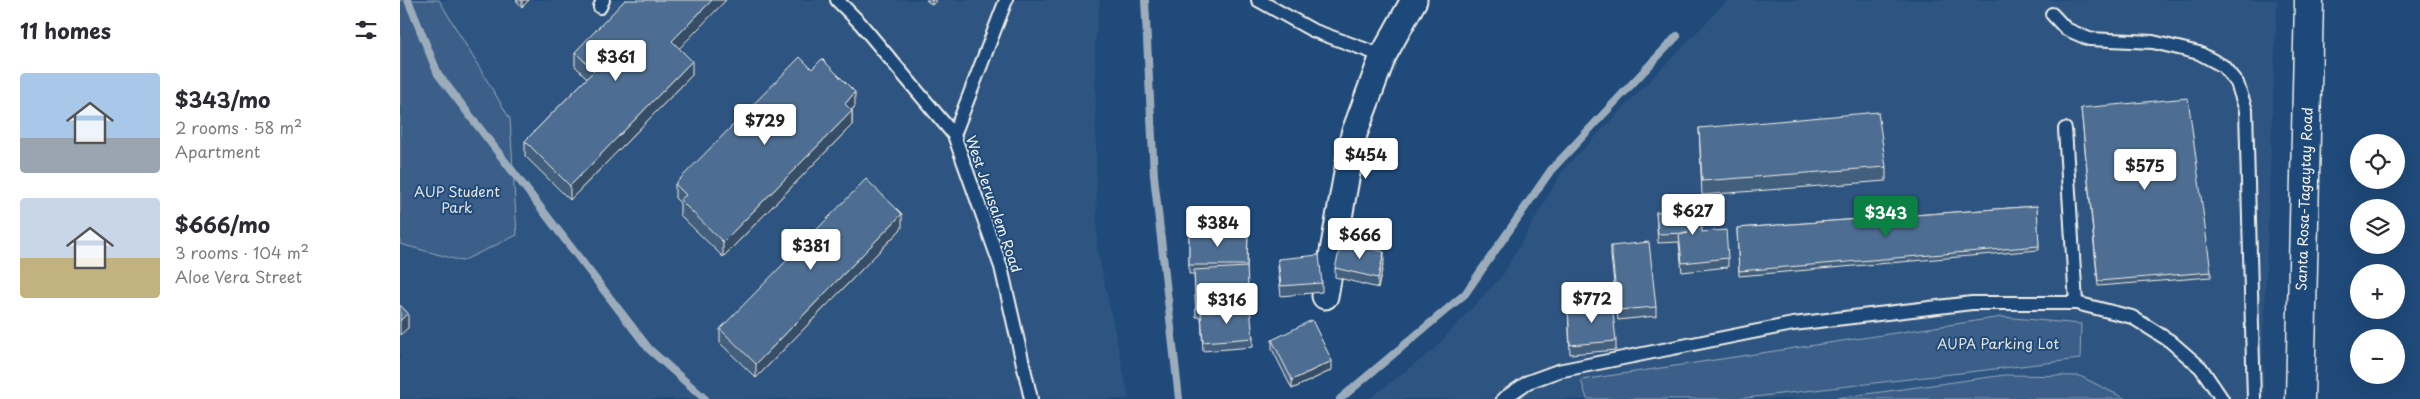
<!DOCTYPE html>
<html lang="en">
<head>
<meta charset="utf-8">
<style>
	:root { --surface:#fff; --page:#f7f7f7; --text:#2b2b33; --muted:#7c7c81; --accent:#0b8043 }
	body { margin:0; font-family:"Playpen Sans",sans-serif; background:var(--page); color:var(--text); height:100vh; display:flex; flex-direction:column; font-size:19px; white-space:nowrap }
	* { box-sizing:border-box; margin:0 }
	p { font-size:16px; color:var(--muted) }
	.icon { flex:none; width:28px; height:28px; fill:none; stroke:currentColor; stroke-width:2; stroke-linecap:round; stroke-linejoin:round }
	.map { position:relative; flex:1; overflow:hidden }
	.drawer { display:flex; flex-direction:column; background:var(--surface); width:400px }
	.drawer>* { flex:none }
	.tools { position:absolute; left:1950px; top:134px; display:grid; gap:10px }
	.tools a { display:grid; place-items:center; width:55px; height:55px; border-radius:50%; background:var(--surface); box-shadow:0 5px 20px #0002; font-size:25px }
	.price { position:absolute; translate:-50% -42px; padding:0 11px; border-radius:5px; background:#fff; color:#222; font-size:16px; line-height:32px; filter:drop-shadow(0 1px 2px #0008) }
	.price::after { content:''; position:absolute; left:50%; top:30px; width:15px; height:11px; margin-left:-8px; background:inherit; clip-path:polygon(0 0,100% 0,50% 100%) }
	.price.current { background:var(--accent); color:#fff }
	ul { padding:0; list-style:none }
	li { display:flex; align-items:center; gap:15px; height:125px; padding:0 20px }
	li span { display:grid; place-items:center; flex:none; width:140px; height:100px; border-radius:5px; color:#555 }
	li>.icon { margin-inline-start:auto }
	span .icon { width:60px; height:60px; fill:#fffc; stroke-width:1 }
	li b { font-size:21px }
	h2 { display:flex; justify-content:space-between; align-items:center; height:60px; padding:0 20px; font-size:21px }
	main { display:flex; flex:1; min-height:0 }
	.map>svg:first-child { display:block }
	.built { fill:#2d5581 }
	.green { fill:#3a5f88; stroke:#97a8b8 }
	.lines { fill:none; stroke-linecap:round; stroke-linejoin:round }
	.stream { stroke:#9cacbb; stroke-width:8 }
	.service-casing { stroke:#f4f1e8; stroke-width:16 }
	.minor-casing { stroke:#f4f1e8; stroke-width:29 }
	.primary-casing { stroke:#f4f1e8; stroke-width:31 }
	.service { stroke:#1f4a7a; stroke-width:12 }
	.minor { stroke:#1f4a7a; stroke-width:25 }
	.primary { stroke:#1f4a7a; stroke-width:28 }
	.wall { fill:#425f7e; stroke:#f4f1e8 }
	.shaded-wall { fill:#364d66; stroke:#f4f1e8 }
	.building { fill:#4d6e92; stroke:#f4f1e8 }
	.labels { text-anchor:middle; dominant-baseline:central; stroke-width:4; stroke-linejoin:round; paint-order:stroke }
	.park-label { font-size:14px; fill:#e1e2de; stroke:#1f4a7a }
	.street-label { font-size:14px; fill:#f4f1e8; stroke:#1f4a7a }
</style>
</head>
<body>
<main>
<section class="drawer">
<h2>11 homes<svg class="icon" aria-label="filters" viewBox="0 0 24 24"><path d="M4 7h16M4 17h16"/><circle cx="9" cy="7" r="2"/><circle cx="15" cy="17" r="2"/></svg></h2>
<ul>
<li><span style="background:linear-gradient(#a9c7e8 65%,#9aa5b1 0)"><svg class="icon" aria-label="home" viewBox="0 0 24 24"><path d="M3 11l9-7 9 7M6 9v11h12V9"/></svg></span><div><b>$343/mo</b><p>2 rooms · 58 m²</p><p>Apartment</p></div></li>
<li><span style="background:linear-gradient(#c9d6e8 60%,#c2b280 0)"><svg class="icon" aria-label="home" viewBox="0 0 24 24"><path d="M3 11l9-7 9 7M6 9v11h12V9"/></svg></span><div><b>$666/mo</b><p>3 rooms · 104 m²</p><p>Aloe Vera Street</p></div></li>
</ul>
</section>
<div class="map">
<svg width="2020" height="399" viewBox="0 0 2020 399">
	<rect width="100%" height="100%" fill="#1f4a7a"/>
	<filter id="ink" filterUnits="userSpaceOnUse"><feTurbulence type="fractalNoise" baseFrequency=".02" numOctaves="2"/><feDisplacementMap in="SourceGraphic" scale="10" xChannelSelector="R" yChannelSelector="G"/><feConvolveMatrix kernelMatrix="1 2 1 2 8 2 1 2 1" color-interpolation-filters="sRGB"/></filter>
	<g filter="url(#ink)">
		<g class="built">
			<polygon points="0,0 700,0 695,44 697,247 729,399 0,399"/>
			<polygon points="1328,0 1877,0 1863,346 1864,399 969,399 1033,350 1102,276 1163,170"/>
		</g>
		<g class="green">
			<polygon points="0,0 39,0 110,119 117,235 62,261 0,244"/>
			<polygon points="1602,317 1681,324 1680,359 1337,399 1187,399 1181,380"/>
			<polygon points="1605,375 1680,376 1726,399 1430,399"/>
		</g>
		<g class="lines">
			<g class="stream">
				<polyline points="8,0 38,74 249,349 305,399"/>
				<polyline points="745,0 754,176 779,399"/>
				<polyline points="940,399 1065,294 1151,170 1277,36"/>
			</g>
			<g class="service-casing">
				<g id="service">
					<polyline points="437,0 460,23 554,135 601,267 631,399"/>
					<polyline points="858,0 912,30 983,56"/>
					<polyline points="200,7 203,0"/>
					<polyline points="1652,14 1666,29 1689,39 1753,42 1799,53 1823,66 1837,83 1846,110 1854,399"/>
					<polyline points="1665,129 1676,303"/>
					<polyline points="554,135 606,0"/>
					<polyline points="1103,399 1128,382 1158,371 1393,324 1572,303 1676,303 1732,317 1770,341 1801,368 1822,399"/>
				</g>
			</g>
			<g class="minor-casing">
				<polyline id="minor" points="925,296 954,134 983,56 1014,0"/>
			</g>
			<g class="primary-casing">
				<polyline id="primary" points="1900,399 1909,0"/>
			</g>
			<use href="#service" class="service"/>
			<use href="#minor" class="minor"/>
			<use href="#primary" class="primary"/>
		</g>
		<g class="wall">
			<polygon points="116,0 129,0 122,7"/>
			<polygon points="526,0 537,0 532,5"/>
			<polygon points="279,48 292,75 170,200 125,156 125,141 187,78 175,66 175,52"/>
			<polygon points="455,106 452,110 452,125 323,257 280,215 280,203 275,198 275,184"/>
			<polygon points="1681,108 1811,272 1811,277 1698,286"/>
			<polygon points="1299,128 1486,167 1486,181 1302,195"/>
			<polygon points="1637,206 1639,250 1339,276 1337,228"/>
			<polygon points="1256,212 1302,232 1328,258 1328,267 1282,272 1279,242 1258,243"/>
			<polygon points="502,228 356,378 320,343 320,329"/>
			<polygon points="789,231 848,231 847,273 849,308 853,338 853,347 803,351 801,317 796,317 794,274 789,274"/>
			<polygon points="1211,246 1256,307 1256,316 1218,320 1211,256"/>
			<polygon points="878,259 922,283 922,292 881,296 878,268"/>
			<polygon points="984,261 978,288 935,277 935,268"/>
			<polygon points="1168,307 1216,341 1216,350 1170,354"/>
			<polygon points="872,340 932,370 892,389 872,349"/>
		</g>
		<g class="shaded-wall">
			<polygon points="122,0 129,0 122,7"/>
			<polygon points="312,0 326,0 272,56 272,41"/>
			<polygon points="532,0 537,0 532,5"/>
			<polygon points="292,61 292,75 170,200 170,186"/>
			<polygon points="455,92 455,106 445,118 445,104"/>
			<polygon points="452,111 452,125 323,257 323,242"/>
			<polygon points="502,214 502,228 356,378 356,364"/>
			<polygon points="984,252 984,261 978,288 978,278"/>
			<polygon points="8,313 8,328 0,335 0,321"/>
			<polygon points="932,361 932,370 892,389 892,380"/>
		</g>
		<g class="building">
			<polygon points="225,0 312,0 272,41 292,61 170,186 125,141 194,71 175,52"/>
			<polygon points="400,57 412,69 422,59 455,92 445,104 452,111 323,242 280,200 286,195 275,184"/>
			<polygon points="1788,98 1811,272 1698,281 1681,108"/>
			<polygon points="1478,112 1486,167 1302,181 1299,128"/>
			<polygon points="466,179 502,214 356,364 320,329"/>
			<polygon points="1637,206 1639,246 1339,271 1337,228"/>
			<polygon points="1301,209 1302,232 1326,230 1328,258 1282,263 1279,235 1288,233 1258,234 1256,212"/>
			<polygon points="789,231 848,231 847,265 789,265"/>
			<polygon points="942,241 984,252 978,278 935,268"/>
			<polygon points="1249,242 1256,307 1218,310 1211,246"/>
			<polygon points="919,255 922,283 881,286 878,259"/>
			<polygon points="847,267 849,305 796,308 794,270"/>
			<polygon points="1212,303 1216,341 1170,345 1168,307"/>
			<polygon points="0,305 8,313 0,321"/>
			<polygon points="850,308 853,338 803,342 801,312"/>
			<polygon points="912,320 932,361 892,380 872,340"/>
		</g>
	</g>
	<g class="labels">
		<g class="park-label">
			<text x="57" y="191">AUP Student<tspan x="57" dy="16">Park</tspan></text>
			<text x="1598" y="343">AUPA Parking Lot</text>
		</g>
		<g class="street-label">
			<text transform="translate(1904 199) rotate(-88)">Santa Rosa-Tagaytay Road</text>
			<text transform="translate(594 204) rotate(71)">West Jerusalem Road</text>
		</g>
	</g>
</svg>
<div class="tools">
<a><svg class="icon" aria-label="locate" viewBox="0 0 24 24"><circle cx="12" cy="12" r="6"/><path d="M12 2v4M12 18v4M2 12h4M18 12h4"/></svg></a>
<a><svg class="icon" aria-label="layers" viewBox="0 0 24 24"><path d="M12 4l9 5-9 5-9-5zM3 14l9 5 9-5"/></svg></a>
<a>+</a>
<a>−</a>
</div>
<b class="price" style="left:216px;top:82px">$361</b>
<b class="price" style="left:365px;top:146px">$729</b>
<b class="price" style="left:966px;top:180px">$454</b>
<b class="price" style="left:1745px;top:191px">$575</b>
<b class="price" style="left:1293px;top:236px">$627</b>
<b class="price current" style="left:1486px;top:238px">$343</b>
<b class="price" style="left:818px;top:248px">$384</b>
<b class="price" style="left:960px;top:260px">$666</b>
<b class="price" style="left:411px;top:271px">$381</b>
<b class="price" style="left:1192px;top:324px">$772</b>
<b class="price" style="left:827px;top:325px">$316</b>
</div>
</main>
</body>
</html>
